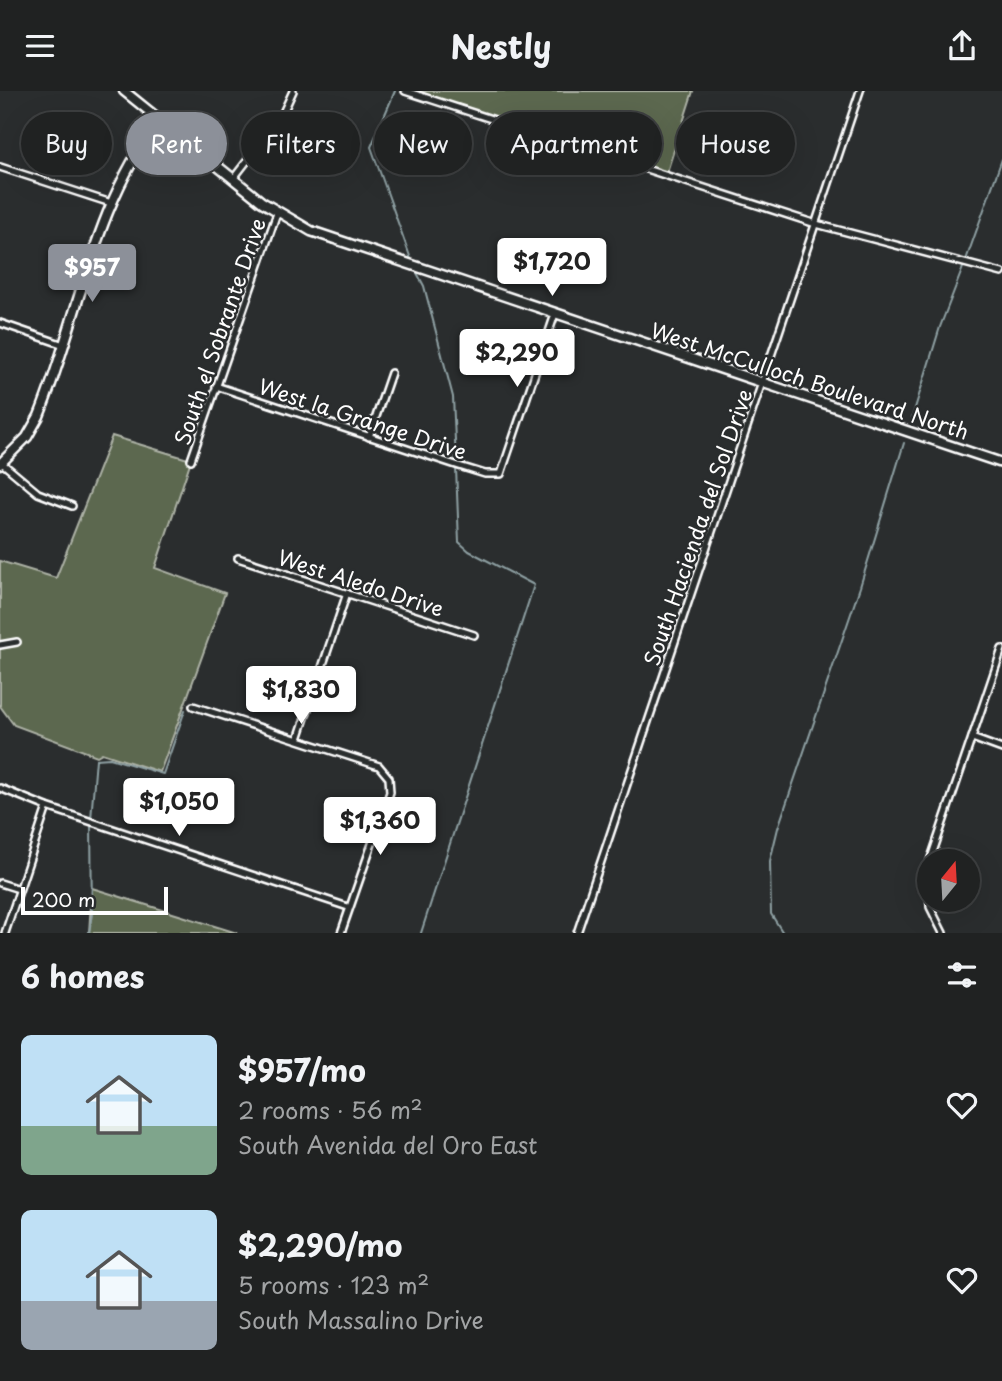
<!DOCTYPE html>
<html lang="en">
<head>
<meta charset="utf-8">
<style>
	:root { --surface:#202222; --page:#2d2f2f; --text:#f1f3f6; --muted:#a2a4a5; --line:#3d3f40; --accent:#8c9099 }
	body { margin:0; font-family:"Playpen Sans",sans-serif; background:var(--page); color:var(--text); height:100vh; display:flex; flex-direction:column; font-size:26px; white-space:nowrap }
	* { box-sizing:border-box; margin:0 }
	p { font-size:23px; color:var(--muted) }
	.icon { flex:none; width:38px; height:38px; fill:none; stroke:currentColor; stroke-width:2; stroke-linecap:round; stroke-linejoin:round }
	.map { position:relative; height:842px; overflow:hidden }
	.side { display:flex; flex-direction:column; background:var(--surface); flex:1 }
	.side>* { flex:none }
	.guide { position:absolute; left:21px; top:21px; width:961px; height:63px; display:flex; gap:14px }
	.needle { width:46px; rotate:18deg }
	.tools { position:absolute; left:917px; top:758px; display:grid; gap:14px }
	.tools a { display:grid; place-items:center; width:63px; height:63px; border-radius:50%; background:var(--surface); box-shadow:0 7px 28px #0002,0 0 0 2px var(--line); font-size:35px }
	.scale { position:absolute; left:21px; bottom:18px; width:147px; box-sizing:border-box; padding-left:7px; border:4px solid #fff; border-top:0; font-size:19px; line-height:24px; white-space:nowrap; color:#fff; -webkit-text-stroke:5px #2a2d2e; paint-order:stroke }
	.price { position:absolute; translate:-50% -60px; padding:0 16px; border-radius:7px; background:#fff; color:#222; font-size:23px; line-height:46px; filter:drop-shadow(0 2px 4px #0008) }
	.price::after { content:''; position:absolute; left:50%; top:42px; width:21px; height:16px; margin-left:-10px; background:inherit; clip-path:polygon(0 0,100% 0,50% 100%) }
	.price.on { background:var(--accent); color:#fff }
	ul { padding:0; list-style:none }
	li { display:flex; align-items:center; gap:21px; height:175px; padding:0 21px }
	li span { display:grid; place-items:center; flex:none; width:196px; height:140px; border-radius:10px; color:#555 }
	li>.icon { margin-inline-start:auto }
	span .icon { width:84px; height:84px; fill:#fffc; stroke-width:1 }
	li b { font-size:30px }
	h2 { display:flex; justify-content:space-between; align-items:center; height:84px; padding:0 21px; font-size:30px }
	.tag { padding:0 24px; border-radius:32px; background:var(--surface); box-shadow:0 7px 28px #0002,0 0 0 2px var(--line); font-size:24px; line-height:63px }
	.tag.on { background:var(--accent); color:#fff }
	header { display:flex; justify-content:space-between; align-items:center; height:91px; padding:0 21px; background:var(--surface); font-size:32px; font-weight:700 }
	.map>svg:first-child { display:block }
	.green { fill:#5c674f; stroke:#aeb3a7; stroke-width:2 }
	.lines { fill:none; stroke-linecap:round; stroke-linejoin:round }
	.stream { stroke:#8fa1a4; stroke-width:2 }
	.street-casing { stroke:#fff; stroke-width:10 }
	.secondary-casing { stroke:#fff; stroke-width:13 }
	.street { stroke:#2a2d2e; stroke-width:5 }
	.secondary { stroke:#2a2d2e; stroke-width:8 }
	.labels { text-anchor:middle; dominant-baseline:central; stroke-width:5; stroke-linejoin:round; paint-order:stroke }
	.street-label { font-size:21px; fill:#fff; stroke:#2a2d2e }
</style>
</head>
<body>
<header><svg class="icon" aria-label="menu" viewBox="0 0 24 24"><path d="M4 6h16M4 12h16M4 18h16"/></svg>Nestly<svg class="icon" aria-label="share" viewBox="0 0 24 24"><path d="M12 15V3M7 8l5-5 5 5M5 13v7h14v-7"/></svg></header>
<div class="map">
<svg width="1002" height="842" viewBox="0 0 1002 842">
	<rect width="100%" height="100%" fill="#2a2d2e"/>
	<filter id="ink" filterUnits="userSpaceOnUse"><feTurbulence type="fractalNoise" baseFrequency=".0143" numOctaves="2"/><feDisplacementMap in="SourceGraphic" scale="14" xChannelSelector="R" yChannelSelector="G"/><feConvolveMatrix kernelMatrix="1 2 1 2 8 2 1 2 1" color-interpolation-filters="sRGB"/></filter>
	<g filter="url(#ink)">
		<g class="green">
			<polygon points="405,0 693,0 666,84"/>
			<polygon points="112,345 191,369 155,477 225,502 160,681 102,662 97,665 14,634 0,615 0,470 56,487"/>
			<polygon points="92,797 237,842 89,842"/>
		</g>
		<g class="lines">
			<g class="stream">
				<polyline points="395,0 371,56 412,171"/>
				<polyline points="966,169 1002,68"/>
				<polyline points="416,180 424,195 453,306 456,371"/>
				<polyline points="912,327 940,236 964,174"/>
				<polyline points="91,728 96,668 110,667 163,683 185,619"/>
				<polyline points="89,842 92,823 91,733"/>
				<polyline points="421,842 534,494 469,460 459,451 456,377"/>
				<polyline points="783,842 771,823 770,770 778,737 860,496 904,352"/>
			</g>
			<g class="street-casing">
				<g id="street">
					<polyline points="405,0 816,133 1002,182"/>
					<polyline points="0,76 111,112"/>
					<polyline points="233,88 281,26 293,0"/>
					<polyline points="0,232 64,254"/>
					<polyline points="216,295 459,375 485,383 501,383 555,223"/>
					<polyline points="369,346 391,282"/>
					<polyline points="191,369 277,122"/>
					<polyline points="2,372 38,402 72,415"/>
					<polyline points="238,467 474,544"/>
					<polyline points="0,554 17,551"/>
					<polyline points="193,615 379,675 389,687 390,701 341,842"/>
					<polyline points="972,647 1002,658"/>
					<polyline points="298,648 347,502"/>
					<polyline points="0,697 47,716 348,816"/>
					<polyline points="930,770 1002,558"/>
					<polyline points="929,775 930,816 943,842"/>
					<polyline points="0,792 19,798"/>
					<polyline points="5,842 47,716"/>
					<polyline points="577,842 860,0"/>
				</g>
			</g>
			<g class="secondary-casing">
				<g id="secondary">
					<polyline points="124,0 262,111 311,140 1002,372"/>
					<path d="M0,373L27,346L39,325C79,227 93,114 160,29"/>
				</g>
			</g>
			<use href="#street" class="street"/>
			<use href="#secondary" class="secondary"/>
		</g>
	</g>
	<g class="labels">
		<g class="street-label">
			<text transform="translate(219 240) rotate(-71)">South el Sobrante Drive</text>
			<text transform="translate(810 289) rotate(18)">West McCulloch Boulevard North</text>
			<text transform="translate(363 327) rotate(18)">West la Grange Drive</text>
			<text transform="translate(697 436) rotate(-71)">South Hacienda del Sol Drive</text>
			<text transform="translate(361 491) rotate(18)">West Aledo Drive</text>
		</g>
	</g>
</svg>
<div class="tools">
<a><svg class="needle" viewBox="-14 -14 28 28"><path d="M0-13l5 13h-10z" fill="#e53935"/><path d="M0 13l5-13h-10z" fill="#a2a4a5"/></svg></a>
</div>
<div class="scale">200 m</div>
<b class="price" style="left:552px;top:207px">$1,720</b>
<b class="price on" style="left:92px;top:213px">$957</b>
<b class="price" style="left:517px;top:298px">$2,290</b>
<b class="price" style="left:301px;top:635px">$1,830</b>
<b class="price" style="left:179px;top:747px">$1,050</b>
<b class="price" style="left:380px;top:766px">$1,360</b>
<div class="guide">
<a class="tag">Buy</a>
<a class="tag on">Rent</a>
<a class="tag">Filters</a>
<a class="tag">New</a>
<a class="tag">Apartment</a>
<a class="tag">House</a>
</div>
</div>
<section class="side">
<h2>6 homes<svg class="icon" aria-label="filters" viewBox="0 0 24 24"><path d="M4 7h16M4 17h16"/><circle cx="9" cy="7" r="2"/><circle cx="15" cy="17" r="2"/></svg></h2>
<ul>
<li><span style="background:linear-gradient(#bfe0f5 65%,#7fa58c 0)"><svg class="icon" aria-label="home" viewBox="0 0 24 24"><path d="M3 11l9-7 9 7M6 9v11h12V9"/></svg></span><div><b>$957/mo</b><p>2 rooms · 56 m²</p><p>South Avenida del Oro East</p></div><svg class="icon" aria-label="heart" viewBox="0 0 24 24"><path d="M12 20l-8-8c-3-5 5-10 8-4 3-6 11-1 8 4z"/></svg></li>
<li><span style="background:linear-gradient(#bfe0f5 65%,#9aa5b1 0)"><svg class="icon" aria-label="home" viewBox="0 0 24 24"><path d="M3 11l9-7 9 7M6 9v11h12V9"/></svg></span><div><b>$2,290/mo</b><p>5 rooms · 123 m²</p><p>South Massalino Drive</p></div><svg class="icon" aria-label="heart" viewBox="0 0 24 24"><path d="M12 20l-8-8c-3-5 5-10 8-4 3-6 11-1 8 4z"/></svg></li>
</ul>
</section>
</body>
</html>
